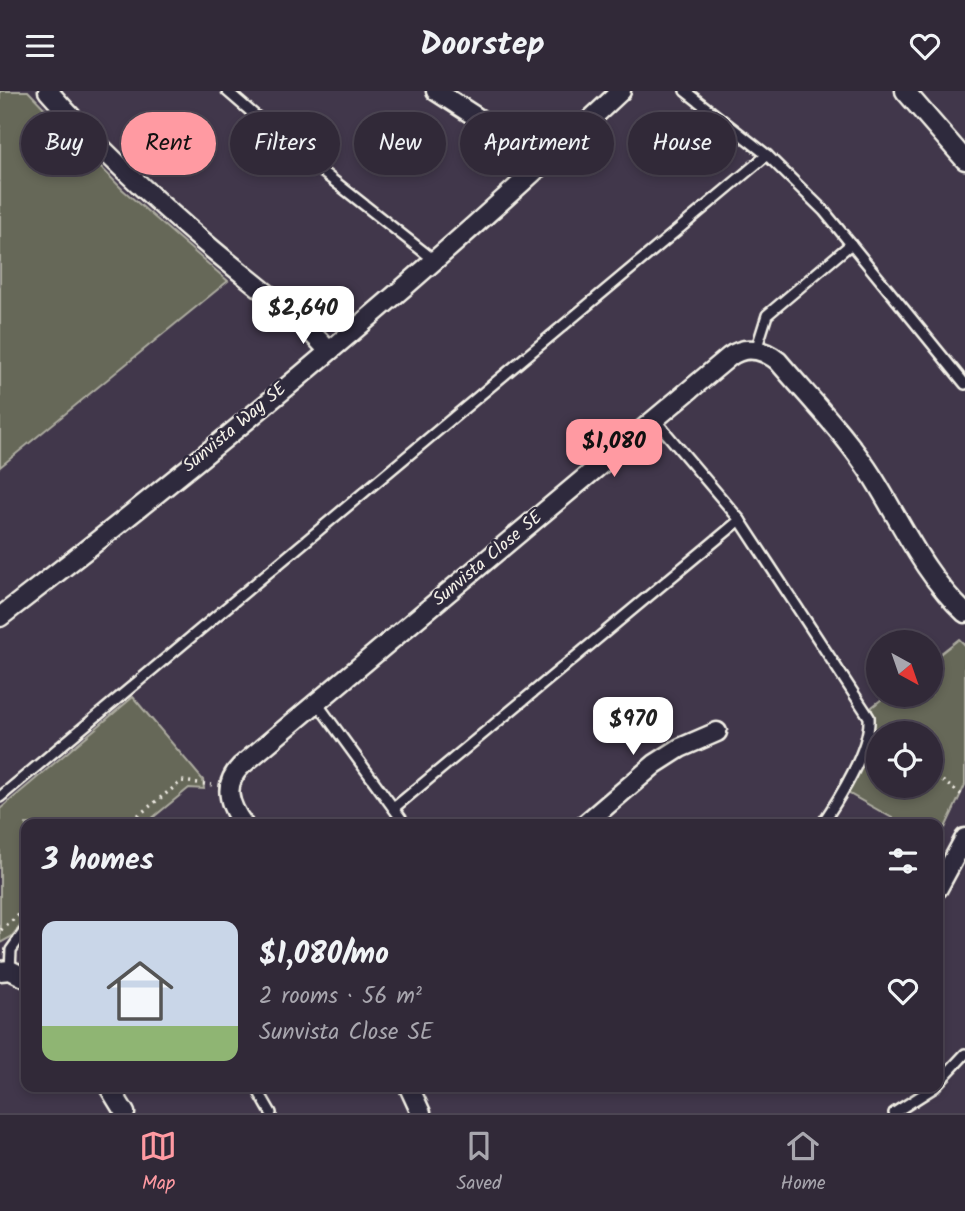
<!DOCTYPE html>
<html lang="en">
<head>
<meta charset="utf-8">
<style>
	:root { --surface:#312938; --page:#393140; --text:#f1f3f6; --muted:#a8a6ae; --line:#4c4553; --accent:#ff9aa2 }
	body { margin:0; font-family:Kalam,sans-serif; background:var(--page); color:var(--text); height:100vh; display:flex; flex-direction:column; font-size:26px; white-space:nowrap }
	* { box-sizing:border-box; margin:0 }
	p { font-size:23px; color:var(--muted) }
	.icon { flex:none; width:38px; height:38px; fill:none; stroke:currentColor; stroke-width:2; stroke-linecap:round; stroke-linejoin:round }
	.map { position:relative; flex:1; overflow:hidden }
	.drawer { position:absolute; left:21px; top:728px; width:922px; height:273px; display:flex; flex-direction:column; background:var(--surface); border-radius:14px; box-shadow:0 4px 10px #0003,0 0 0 2px var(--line) }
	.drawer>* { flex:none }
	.top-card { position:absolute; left:21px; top:21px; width:924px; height:63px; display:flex; gap:14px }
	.needle { width:46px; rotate:140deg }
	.tools { position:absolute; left:866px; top:539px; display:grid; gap:14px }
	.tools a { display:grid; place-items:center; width:77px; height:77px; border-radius:50%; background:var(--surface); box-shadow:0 4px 10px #0003,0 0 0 2px var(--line); font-size:35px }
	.price { position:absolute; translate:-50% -60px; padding:0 16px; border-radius:14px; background:#fff; color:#222; font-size:23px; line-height:46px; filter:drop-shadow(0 2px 4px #0008) }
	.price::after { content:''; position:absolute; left:50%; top:42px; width:21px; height:16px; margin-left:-10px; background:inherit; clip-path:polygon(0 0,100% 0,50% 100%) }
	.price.active { background:var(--accent); color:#111 }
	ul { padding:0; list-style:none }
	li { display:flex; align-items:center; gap:21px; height:175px; padding:0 21px }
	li+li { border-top:2px solid var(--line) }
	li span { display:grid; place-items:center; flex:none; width:196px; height:140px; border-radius:14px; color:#555 }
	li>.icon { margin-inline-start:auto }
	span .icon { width:84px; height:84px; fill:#fffc; stroke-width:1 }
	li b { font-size:30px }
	h2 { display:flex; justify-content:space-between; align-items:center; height:84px; padding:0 21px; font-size:30px }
	.chip { padding:0 24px; border-radius:32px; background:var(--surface); box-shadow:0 4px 10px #0003,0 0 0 2px var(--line); font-size:24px; line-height:63px }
	.chip.active { background:var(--accent); color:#111 }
	header { display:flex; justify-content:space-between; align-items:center; height:91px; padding:0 21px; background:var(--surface); font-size:32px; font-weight:600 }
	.tab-bar { display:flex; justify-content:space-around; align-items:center; height:98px; border-top:2px solid var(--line); background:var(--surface); font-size:19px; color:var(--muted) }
	.tab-bar a { display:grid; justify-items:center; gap:4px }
	.tab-bar .active { color:var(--accent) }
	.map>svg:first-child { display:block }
	.green { fill:#666759; stroke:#adaca0; stroke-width:2; fill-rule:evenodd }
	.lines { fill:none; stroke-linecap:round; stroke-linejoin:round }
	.lane-casing { stroke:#f4f1e8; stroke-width:14 }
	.street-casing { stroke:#f4f1e8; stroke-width:23 }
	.path { stroke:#f4f1e8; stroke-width:3.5; stroke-dasharray:2 5; stroke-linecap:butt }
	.lane { stroke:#2f2a3d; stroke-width:9 }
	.street { stroke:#2f2a3d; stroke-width:18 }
	.labels { text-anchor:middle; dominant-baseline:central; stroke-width:5; stroke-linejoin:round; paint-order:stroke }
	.street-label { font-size:18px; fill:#f4f1e8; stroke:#2f2a3d }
</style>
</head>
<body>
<header><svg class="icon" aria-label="menu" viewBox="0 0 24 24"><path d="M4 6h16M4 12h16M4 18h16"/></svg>Doorstep<svg class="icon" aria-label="heart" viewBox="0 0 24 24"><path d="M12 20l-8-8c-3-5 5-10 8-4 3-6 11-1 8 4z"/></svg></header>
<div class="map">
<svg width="965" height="1022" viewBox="0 0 965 1022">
	<rect width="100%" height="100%" fill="#41374b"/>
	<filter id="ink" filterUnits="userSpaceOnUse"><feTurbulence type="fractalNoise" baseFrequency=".0143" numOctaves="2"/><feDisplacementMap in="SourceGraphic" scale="14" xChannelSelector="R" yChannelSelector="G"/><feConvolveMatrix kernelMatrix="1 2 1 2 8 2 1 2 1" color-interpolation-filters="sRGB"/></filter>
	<g filter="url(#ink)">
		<g class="green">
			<polygon points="0,0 28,0 122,98 228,190 0,376"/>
			<path d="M959,548L965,554V694L938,752V733H903L848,702L873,645L872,616L887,604H931V570ZM878,642H931V695H878Z"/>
			<polygon points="133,606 203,689 204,698 189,697 145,733 26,733 26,827 11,846 0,852 0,718"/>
		</g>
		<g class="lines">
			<g class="lane-casing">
				<g id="lane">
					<polyline points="227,0 301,64 434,169"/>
					<polyline points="685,0 767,64 824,120 965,293"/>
					<polyline points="756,259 767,224 851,153"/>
					<path d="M655,329L740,429L869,626C871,657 839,708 822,733"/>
					<polyline points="317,612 405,733"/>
					<polyline points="0,706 767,64"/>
					<polyline points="395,716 740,429"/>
					<polyline points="10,879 11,859 26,838"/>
					<polyline points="938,992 965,963"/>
					<polyline points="256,996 271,1022"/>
					<polyline points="894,1022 935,996"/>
				</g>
			</g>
			<g class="street-casing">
				<g id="street">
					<path d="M48,0C98,57 153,108 211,157C251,191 293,220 328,259"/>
					<polyline points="436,0 546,71"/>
					<polyline points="905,0 965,69"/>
					<path d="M0,526C214,361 424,186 621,0"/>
					<path d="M243,733C229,714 222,694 241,675L729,266C745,254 763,258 778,270C810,308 847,345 874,388C902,433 925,485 965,522"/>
					<polyline points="585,733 655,673 680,657 717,641"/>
					<polyline points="938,797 965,747"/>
					<polyline points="0,880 10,879 26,887"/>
					<polyline points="109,996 125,1022"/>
					<polyline points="409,996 421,1022"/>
				</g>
			</g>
			<g class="path">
				<polyline points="931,682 965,706"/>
				<polyline points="127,733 182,690 213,694"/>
				<polyline points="1,839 26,818"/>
			</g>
			<use href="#lane" class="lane"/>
			<use href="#street" class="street"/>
		</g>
	</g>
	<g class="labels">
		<g class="street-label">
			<text transform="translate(235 337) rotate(-40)">Sunvista Way SE</text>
			<text transform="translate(488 468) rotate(-40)">Sunvista Close SE</text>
		</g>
	</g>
</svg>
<div class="tools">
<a><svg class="needle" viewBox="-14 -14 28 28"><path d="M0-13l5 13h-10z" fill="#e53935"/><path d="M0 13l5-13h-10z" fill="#a8a6ae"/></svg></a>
<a><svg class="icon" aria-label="locate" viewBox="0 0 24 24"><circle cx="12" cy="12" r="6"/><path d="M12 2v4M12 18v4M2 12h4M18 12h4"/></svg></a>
</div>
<b class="price" style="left:303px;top:255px">$2,640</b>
<b class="price active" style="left:614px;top:388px">$1,080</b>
<b class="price" style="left:633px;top:666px">$970</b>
<div class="top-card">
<a class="chip">Buy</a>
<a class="chip active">Rent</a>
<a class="chip">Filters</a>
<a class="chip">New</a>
<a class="chip">Apartment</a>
<a class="chip">House</a>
</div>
<section class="drawer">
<h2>3 homes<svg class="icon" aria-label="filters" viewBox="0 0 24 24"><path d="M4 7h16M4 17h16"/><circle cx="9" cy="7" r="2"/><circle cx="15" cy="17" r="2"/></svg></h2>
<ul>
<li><span style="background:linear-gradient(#c9d6e8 75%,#8fb573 0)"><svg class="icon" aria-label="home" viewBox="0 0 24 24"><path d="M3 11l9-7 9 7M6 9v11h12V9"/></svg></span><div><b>$1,080/mo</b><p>2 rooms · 56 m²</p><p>Sunvista Close SE</p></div><svg class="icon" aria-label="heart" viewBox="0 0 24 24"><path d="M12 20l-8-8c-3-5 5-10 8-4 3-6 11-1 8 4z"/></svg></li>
</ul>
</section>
</div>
<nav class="tab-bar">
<a class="active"><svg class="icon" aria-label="map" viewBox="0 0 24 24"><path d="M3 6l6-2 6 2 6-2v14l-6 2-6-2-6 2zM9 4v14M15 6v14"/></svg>Map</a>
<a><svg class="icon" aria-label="saved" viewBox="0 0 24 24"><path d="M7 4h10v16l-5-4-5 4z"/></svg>Saved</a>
<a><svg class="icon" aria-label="home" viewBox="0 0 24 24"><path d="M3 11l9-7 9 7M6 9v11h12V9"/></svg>Home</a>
</nav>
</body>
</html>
